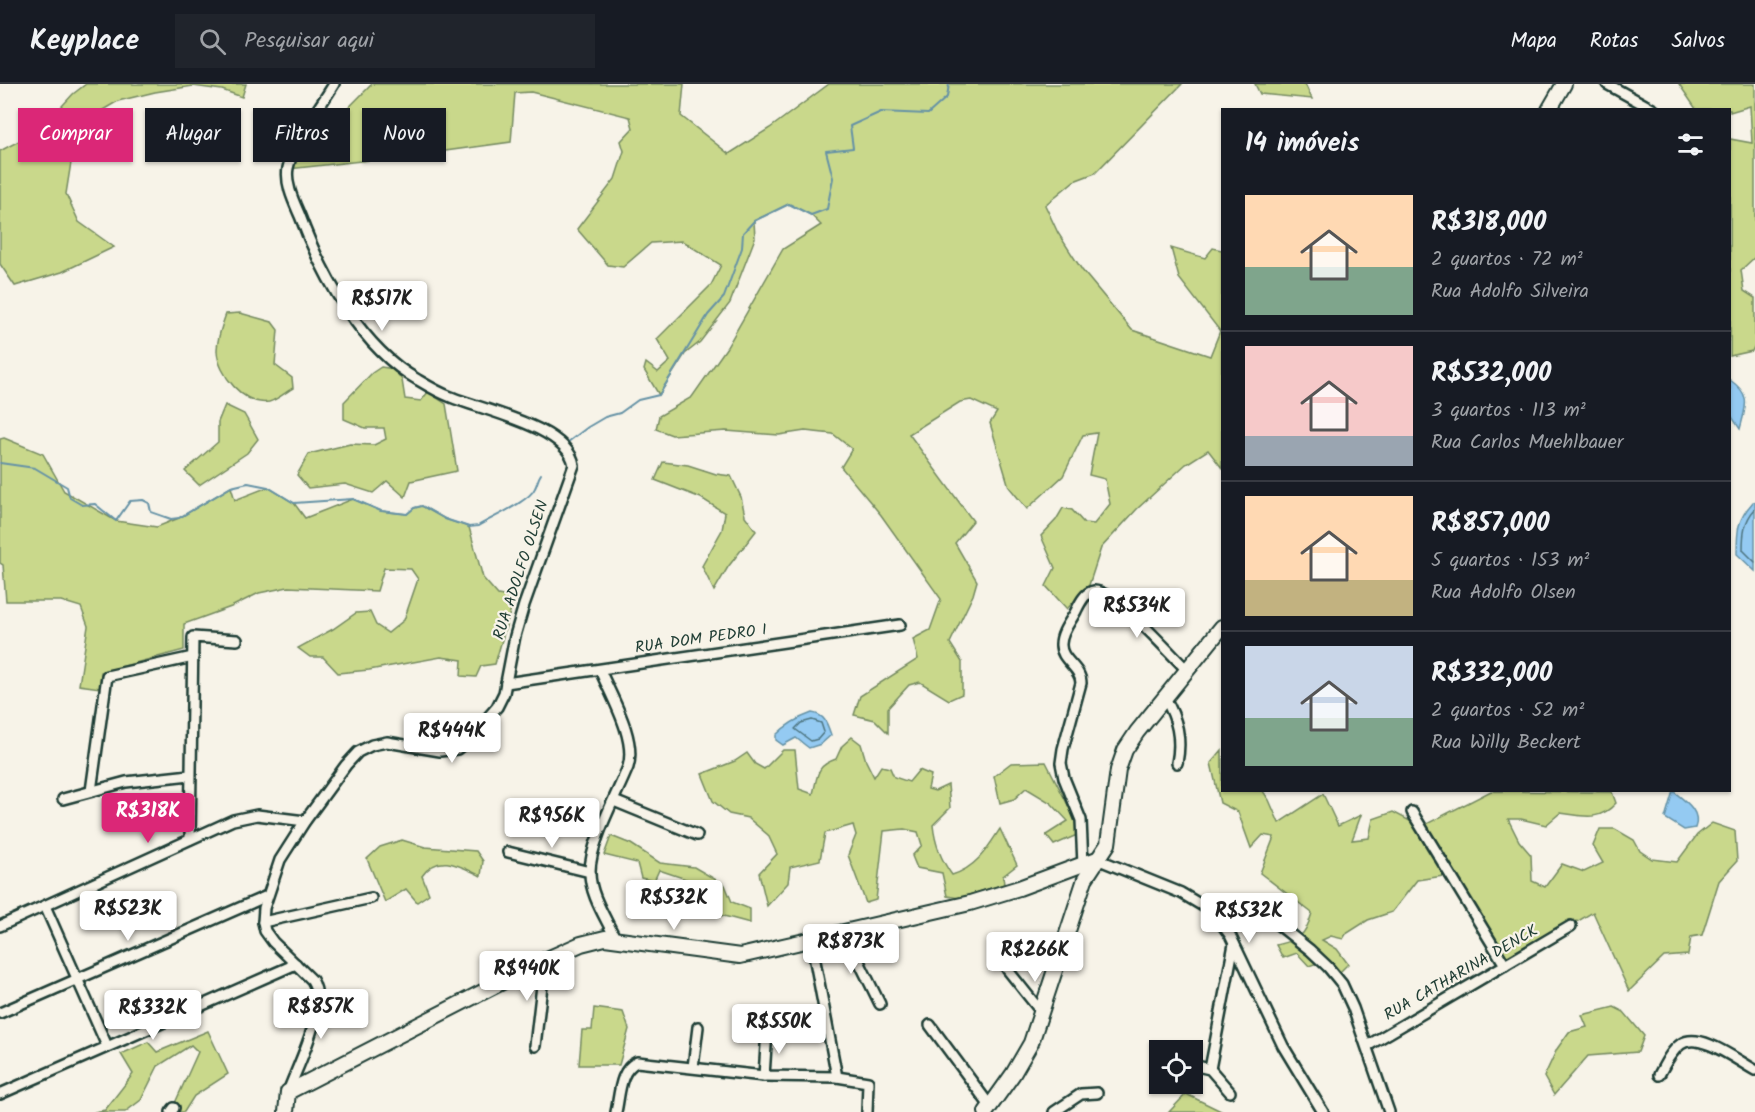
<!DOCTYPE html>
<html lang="pt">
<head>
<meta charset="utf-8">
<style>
	:root { --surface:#171b24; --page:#20242c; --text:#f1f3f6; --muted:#9ea1a6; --line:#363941; --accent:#db2777 }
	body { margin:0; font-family:Kalam,sans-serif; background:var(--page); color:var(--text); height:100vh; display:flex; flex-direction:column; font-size:22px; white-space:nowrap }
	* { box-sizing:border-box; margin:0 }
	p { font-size:20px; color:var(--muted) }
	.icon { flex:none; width:33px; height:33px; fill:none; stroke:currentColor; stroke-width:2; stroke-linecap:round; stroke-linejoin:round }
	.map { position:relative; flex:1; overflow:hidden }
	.sheet { position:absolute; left:1221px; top:24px; width:510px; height:684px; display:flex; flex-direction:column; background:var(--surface); border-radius:0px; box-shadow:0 2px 4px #0004 }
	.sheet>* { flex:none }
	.top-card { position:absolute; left:18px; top:24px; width:570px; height:54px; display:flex; gap:12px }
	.tools { position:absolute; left:1149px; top:956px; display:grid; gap:12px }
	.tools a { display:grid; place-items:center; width:54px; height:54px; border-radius:0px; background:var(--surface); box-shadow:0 2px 4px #0004; font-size:30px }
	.price { position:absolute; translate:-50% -51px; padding:0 14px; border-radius:6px; background:#fff; color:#222; font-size:20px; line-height:39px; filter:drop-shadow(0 2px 3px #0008) }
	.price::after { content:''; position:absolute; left:50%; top:36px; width:18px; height:14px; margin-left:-9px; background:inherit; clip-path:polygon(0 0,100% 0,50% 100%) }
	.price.current { background:var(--accent); color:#fff }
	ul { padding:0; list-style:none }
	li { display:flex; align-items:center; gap:18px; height:150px; padding:0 24px }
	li+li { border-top:2px solid var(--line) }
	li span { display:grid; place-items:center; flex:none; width:168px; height:120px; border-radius:0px; color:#555 }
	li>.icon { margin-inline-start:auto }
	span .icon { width:72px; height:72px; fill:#fffc; stroke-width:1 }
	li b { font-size:26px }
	h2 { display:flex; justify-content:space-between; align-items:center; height:72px; padding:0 24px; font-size:26px }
	.pill { padding:0 21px; border-radius:0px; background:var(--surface); box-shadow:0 2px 4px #0004; font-size:21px; line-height:54px }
	.pill.current { background:var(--accent); color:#fff }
	header { display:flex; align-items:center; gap:36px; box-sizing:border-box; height:84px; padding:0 30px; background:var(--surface); border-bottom:2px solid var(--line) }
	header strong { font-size:28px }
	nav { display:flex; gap:33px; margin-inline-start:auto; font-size:21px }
	.search { width:420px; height:54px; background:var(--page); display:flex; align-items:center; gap:15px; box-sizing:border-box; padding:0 21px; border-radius:0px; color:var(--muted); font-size:22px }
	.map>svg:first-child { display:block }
	.green { fill:#c9d88b; stroke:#748a60; stroke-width:1.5 }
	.water { fill:#94caf2; stroke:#6592a6; stroke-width:1.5 }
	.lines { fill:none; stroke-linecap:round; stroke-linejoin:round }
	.shore { stroke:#4e7580; stroke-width:1.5 }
	.stream { stroke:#6592a6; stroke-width:2 }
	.street-casing { stroke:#1f3d34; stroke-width:14 }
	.secondary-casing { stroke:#1f3d34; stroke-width:18 }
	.street { stroke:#f7f3e8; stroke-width:9 }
	.secondary { stroke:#f7f3e8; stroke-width:14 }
	.labels { text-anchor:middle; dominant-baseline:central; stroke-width:4.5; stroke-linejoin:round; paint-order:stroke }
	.street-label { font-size:16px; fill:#1f3d34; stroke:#f7f3e8 }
</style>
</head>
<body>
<header>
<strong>Keyplace</strong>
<div class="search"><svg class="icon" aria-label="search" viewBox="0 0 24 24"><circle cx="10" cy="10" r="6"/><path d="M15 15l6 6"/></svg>Pesquisar aqui</div>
<nav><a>Mapa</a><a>Rotas</a><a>Salvos</a></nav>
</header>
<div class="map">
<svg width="1755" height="1028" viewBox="0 0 1755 1028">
	<rect width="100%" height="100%" fill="#f7f3e8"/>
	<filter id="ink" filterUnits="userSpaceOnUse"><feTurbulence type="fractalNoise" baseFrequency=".0167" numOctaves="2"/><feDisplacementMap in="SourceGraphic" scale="12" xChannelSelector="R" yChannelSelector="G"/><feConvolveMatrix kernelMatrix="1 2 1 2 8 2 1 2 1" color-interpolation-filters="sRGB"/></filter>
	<g filter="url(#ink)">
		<g class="green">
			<polygon points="86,0 246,0 242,13 222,6 193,2 155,8 118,17 74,43 73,66 66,110 79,138 114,163 62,188 15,202 0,180 0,67 40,46 73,10"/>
			<polygon points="372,0 684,0 681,32 729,70 770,44 829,0 1182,0 1095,89 1074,97 1045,121 1058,149 1082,186 1132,246 1210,272 1220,247 1179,194 1171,164 1205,174 1213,164 1222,166 1222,384 1208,366 1186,380 1137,425 1101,464 1089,501 1067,525 1046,502 1055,484 1041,452 1056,436 1063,424 1072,426 1084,439 1094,440 1110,420 1105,395 1089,391 1097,349 1083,351 1063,392 1027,425 1009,403 990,339 997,328 971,316 960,318 909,350 973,437 955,459 977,497 973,511 950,559 962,578 962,610 949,616 920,598 909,601 888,624 888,649 875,636 854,631 860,612 918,575 913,555 930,546 941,515 881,431 841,383 852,365 833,350 805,347 779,351 726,347 672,351 656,345 659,332 692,313 727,263 783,165 821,141 811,131 789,120 754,137 755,154 730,219 700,258 685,270 659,311 644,286 646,279 658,288 670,277 657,255 711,201 721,181 682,157 651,159 623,183 608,181 577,145 615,95 624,67 621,57 633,44 630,33 531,8 515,9 511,58 416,71 288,85"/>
			<polygon points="1255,0 1305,0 1312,15 1260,10"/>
			<polygon points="1679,0 1755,0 1755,173 1741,186 1744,207 1755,214 1755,261 1752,267 1730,272 1730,55 1752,59 1750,22 1730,28 1730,26 1696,25"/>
			<path d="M240,229L272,238L278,246L275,281L292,294L293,304C286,308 277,316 269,318C244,322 218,290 217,267C217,256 222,241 226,230Z"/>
			<polygon points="381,283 394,285 402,296 405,315 421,317 428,308 446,320 457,387 411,397 405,413 387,397 373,409 345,400 308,404 297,391 309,370 350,360 374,361 386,355 384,344 365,344 344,335 344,318 372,289"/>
			<polygon points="225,321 244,330 258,355 247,369 199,401 185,387 218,358 218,338"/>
			<polygon points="4,354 43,370 64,407 116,437 157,443 179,434 231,403 235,416 268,403 294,419 305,434 353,415 381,427 407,430 414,424 422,422 445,435 469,443 483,494 498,511 514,514 495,580 481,582 476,593 461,592 462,576 441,573 369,586 338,589 323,573 310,573 298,564 333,545 356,529 370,528 376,541 388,549 404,536 418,495 411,485 384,484 377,507 288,503 259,509 231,523 184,540 184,566 101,588 100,604 79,601 88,542 81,523 61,517 6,517 3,481 0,479 0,355"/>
			<polygon points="663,378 688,381 716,390 731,392 741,413 745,432 756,447 728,483 714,507 702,482 722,446 725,429 701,414 655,396"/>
			<path d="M852,653L861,660L866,677L874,693L881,682L890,684L894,693L909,698L919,686L931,691L928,705L935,707L948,701L950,724L933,741C935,761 941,776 952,791C976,784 987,765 1000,745L1017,781L1003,792L1004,800L959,814L947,812L942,789L917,784L912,772L922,761L918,748L904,745L884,747L876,816L866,819L848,771L856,751L853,741L825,749L820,776L790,783L788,799L767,822L759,789L777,770L768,751L748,734L729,730L713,717L702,690L735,677L747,669L755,680L764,685L783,666H795L799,705L813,710C818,690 816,682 836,675L842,662Z"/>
			<path d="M1222,666V706L1263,707L1269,716L1279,739L1323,710L1338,742L1361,731L1352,756L1369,754L1373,735L1393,728L1421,743L1491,707L1612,708L1616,719C1599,738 1583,732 1560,729L1546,741L1521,735H1508L1519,757L1531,771L1532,797L1545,803L1562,780L1584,788L1603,779L1593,762L1600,745H1615L1634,756L1640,767L1652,775L1677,778L1697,751L1712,739L1735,747L1737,777L1719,797L1702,851L1691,853L1688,871L1664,873L1629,907L1593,828L1505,881L1450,791L1417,796L1392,828L1368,836L1346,850L1343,855L1331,852L1322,856L1337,865L1348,880L1336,892L1323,877L1309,882L1297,869L1283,874L1276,861C1300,855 1305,853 1312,829L1260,789L1274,753L1263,751L1251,764L1238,728L1220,719L1211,679Z"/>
			<polygon points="1046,678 1075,735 1077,751 1054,761 1046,751 1068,737 1051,719 1026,704 1014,715 1000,719 994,692 1011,679"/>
			<path d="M539,718L556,719L572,726L564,747C547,745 531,746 514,746L516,736L532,730Z"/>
			<polygon points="611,752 631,760 660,779 694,783 725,801 732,818 750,825 750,839 709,828 695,798 659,786 654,797 641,794 637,779 604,771"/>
			<path d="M402,756L425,763L476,767L483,777L481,792C460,782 439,768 422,792L429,810L417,818L406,805L385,818L367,775L380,763Z"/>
			<polygon points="1614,923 1624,928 1644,952 1638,968 1588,972 1554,1011 1544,993 1557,965 1569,948 1587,943 1582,931"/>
			<polygon points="594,924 623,928 629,945 619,981 579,981 582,946 592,946"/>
			<polygon points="208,947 228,990 194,1012 184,1028 171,1028 198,968 191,961 158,982 141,1016 125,1028 94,1028 105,1026 133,990 121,970 148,958 157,968"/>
			<polygon points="1186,1010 1223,1028 1169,1028"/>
		</g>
		<g class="water">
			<path d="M1730,296C1752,311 1746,322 1740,345L1730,330Z"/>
			<path d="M1753,418H1755V487L1737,470C1737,446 1737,436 1753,418Z"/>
			<path d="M812,629C825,631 827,639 831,651L821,660L809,664L796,654L783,661L776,656V651C787,640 798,634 812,629Z"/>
			<path d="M1673,707C1684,716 1702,727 1695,744L1684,746L1665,734Z"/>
		</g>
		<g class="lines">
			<g class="shore">
				<path d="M1755,425C1744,437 1743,450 1743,466L1755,478"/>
				<polygon points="812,636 821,639 824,648 818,655 811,657 795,645 801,639"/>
			</g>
			<g class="stream">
				<polyline points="568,358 588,343 605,333 620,329 638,316 659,311 708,231 724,213 742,164 743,149 754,137 789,120 811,131 827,125 833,94 826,67 853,64 850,42 881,28 928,30 947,13 949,0"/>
				<path d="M0,379L35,384L67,403L70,414L82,421L95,420L116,437L130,417L143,416L149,419L151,428L171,435L179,434L231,403L248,399L268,403L294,419L353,415L381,427L407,430L414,424L422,422L445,435L469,443L478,442C491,434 530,417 535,404C538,398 537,396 541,390"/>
			</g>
			<g class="street-casing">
				<g id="street">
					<polyline points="1607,0 1654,26"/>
					<path d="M600,586C611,612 637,655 628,683C617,711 589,760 590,789C590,811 606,834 615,854"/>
					<polyline points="506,599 900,541"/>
					<path d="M1165,614C1177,635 1182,654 1177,679"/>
					<polyline points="91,707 107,592 193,573"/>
					<polyline points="63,715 126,698 190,691"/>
					<polyline points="614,717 697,751"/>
					<polyline points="1412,728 1505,881"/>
					<polyline points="190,755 193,553 237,556"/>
					<polyline points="508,768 590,788"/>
					<polyline points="1097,775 1181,809 1213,828 1230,851 1283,962 1323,1028"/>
					<path d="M1083,781L1081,736L1064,694L1061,679L1063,665L1081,599C1081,583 1060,576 1061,560C1061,548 1071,537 1076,527C1080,519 1085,508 1094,507C1115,506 1171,571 1188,587"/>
					<polyline points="45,822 107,962"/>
					<polyline points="1271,835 1310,866 1328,883 1342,900 1353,924 1389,1028"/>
					<polyline points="263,838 371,814"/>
					<polyline points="0,842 233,736 257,731 305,737"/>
					<polyline points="845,849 880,920"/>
					<polyline points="811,856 837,993"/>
					<polyline points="1007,885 1042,929"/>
					<polyline points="0,929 267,812"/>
					<polyline points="930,941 990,1022"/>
					<polyline points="535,962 545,876"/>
					<polyline points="1367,962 1571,842"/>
					<polyline points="1192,981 1210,985 1230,1008"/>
					<polyline points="693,983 698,943"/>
					<polyline points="1210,985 1234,860"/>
					<path d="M1659,991C1665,980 1671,967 1681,960C1700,947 1738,977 1755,986"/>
					<polyline points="764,992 767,947 786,943"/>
					<path d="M288,1008C298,980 329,923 312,896L273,858L265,847L263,838L264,824L280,776L305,737L346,681L358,668L372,661L387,658L440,667L457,665L468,656L497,623L504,609L515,552L524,521L574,381C568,343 482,326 451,313C440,309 428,302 418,296C361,264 322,191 300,132C294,118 285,100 288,84C294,56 319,25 334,0"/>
					<polyline points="0,1010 296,880"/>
					<polyline points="171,1028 174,1024"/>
					<path d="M616,1028C620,1011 619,986 637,978L764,992L837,993L868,998L867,1028"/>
					<polyline points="1054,1028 1081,1010 1097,1009"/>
				</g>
			</g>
			<g class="secondary-casing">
				<g id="secondary">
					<polyline points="1549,26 1564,0"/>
					<polyline points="286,1028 288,1008 545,876 581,860 605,854 740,872 970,819 1019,804 1097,775"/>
					<polyline points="986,1028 1013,990 1031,959 1085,795 1108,760 1118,686 1125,666 1137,648 1222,543"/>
				</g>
			</g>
			<use href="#street" class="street"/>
			<use href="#secondary" class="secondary"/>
		</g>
	</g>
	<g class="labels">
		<g class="street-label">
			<text transform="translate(521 486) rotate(-72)">RUA ADOLFO OLSEN</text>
			<text transform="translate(701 555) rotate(-8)">RUA DOM PEDRO I</text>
			<text transform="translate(1461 889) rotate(-30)">RUA CATHARINA DENCK</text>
		</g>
	</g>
</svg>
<div class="tools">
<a><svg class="icon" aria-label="locate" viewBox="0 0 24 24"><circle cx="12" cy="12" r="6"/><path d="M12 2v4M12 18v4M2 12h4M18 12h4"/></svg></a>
</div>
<b class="price" style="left:382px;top:248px">R$517K</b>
<b class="price" style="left:1137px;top:555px">R$534K</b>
<b class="price" style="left:452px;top:680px">R$444K</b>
<b class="price current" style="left:148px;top:760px">R$318K</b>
<b class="price" style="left:552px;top:765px">R$956K</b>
<b class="price" style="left:674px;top:847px">R$532K</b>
<b class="price" style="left:128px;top:858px">R$523K</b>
<b class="price" style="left:1249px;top:860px">R$532K</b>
<b class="price" style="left:851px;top:891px">R$873K</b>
<b class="price" style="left:1035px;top:899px">R$266K</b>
<b class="price" style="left:527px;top:918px">R$940K</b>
<b class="price" style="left:321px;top:956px">R$857K</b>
<b class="price" style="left:153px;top:957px">R$332K</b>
<b class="price" style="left:779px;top:971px">R$550K</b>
<div class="top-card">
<a class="pill current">Comprar</a>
<a class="pill">Alugar</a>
<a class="pill">Filtros</a>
<a class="pill">Novo</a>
</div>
<section class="sheet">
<h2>14 imóveis<svg class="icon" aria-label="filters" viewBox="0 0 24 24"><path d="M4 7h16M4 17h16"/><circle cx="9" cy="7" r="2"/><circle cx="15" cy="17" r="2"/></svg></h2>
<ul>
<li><span style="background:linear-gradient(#ffd9b3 60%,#7fa58c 0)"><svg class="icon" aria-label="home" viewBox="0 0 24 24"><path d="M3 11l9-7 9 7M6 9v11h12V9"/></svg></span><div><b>R$318,000</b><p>2 quartos · 72 m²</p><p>Rua Adolfo Silveira</p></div></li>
<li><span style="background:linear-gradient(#f6c9c9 75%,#9aa5b1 0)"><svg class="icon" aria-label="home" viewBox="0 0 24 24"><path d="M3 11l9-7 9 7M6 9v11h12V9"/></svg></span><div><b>R$532,000</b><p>3 quartos · 113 m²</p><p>Rua Carlos Muehlbauer</p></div></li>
<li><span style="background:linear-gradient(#ffd9b3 70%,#c2b280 0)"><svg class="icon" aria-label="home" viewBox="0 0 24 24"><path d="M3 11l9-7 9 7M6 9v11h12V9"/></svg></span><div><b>R$857,000</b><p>5 quartos · 153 m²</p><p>Rua Adolfo Olsen</p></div></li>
<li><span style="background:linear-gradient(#c9d6e8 60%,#7fa58c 0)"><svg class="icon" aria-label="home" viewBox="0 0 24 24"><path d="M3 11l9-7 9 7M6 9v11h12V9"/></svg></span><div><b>R$332,000</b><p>2 quartos · 52 m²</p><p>Rua Willy Beckert</p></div></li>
</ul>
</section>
</div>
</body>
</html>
